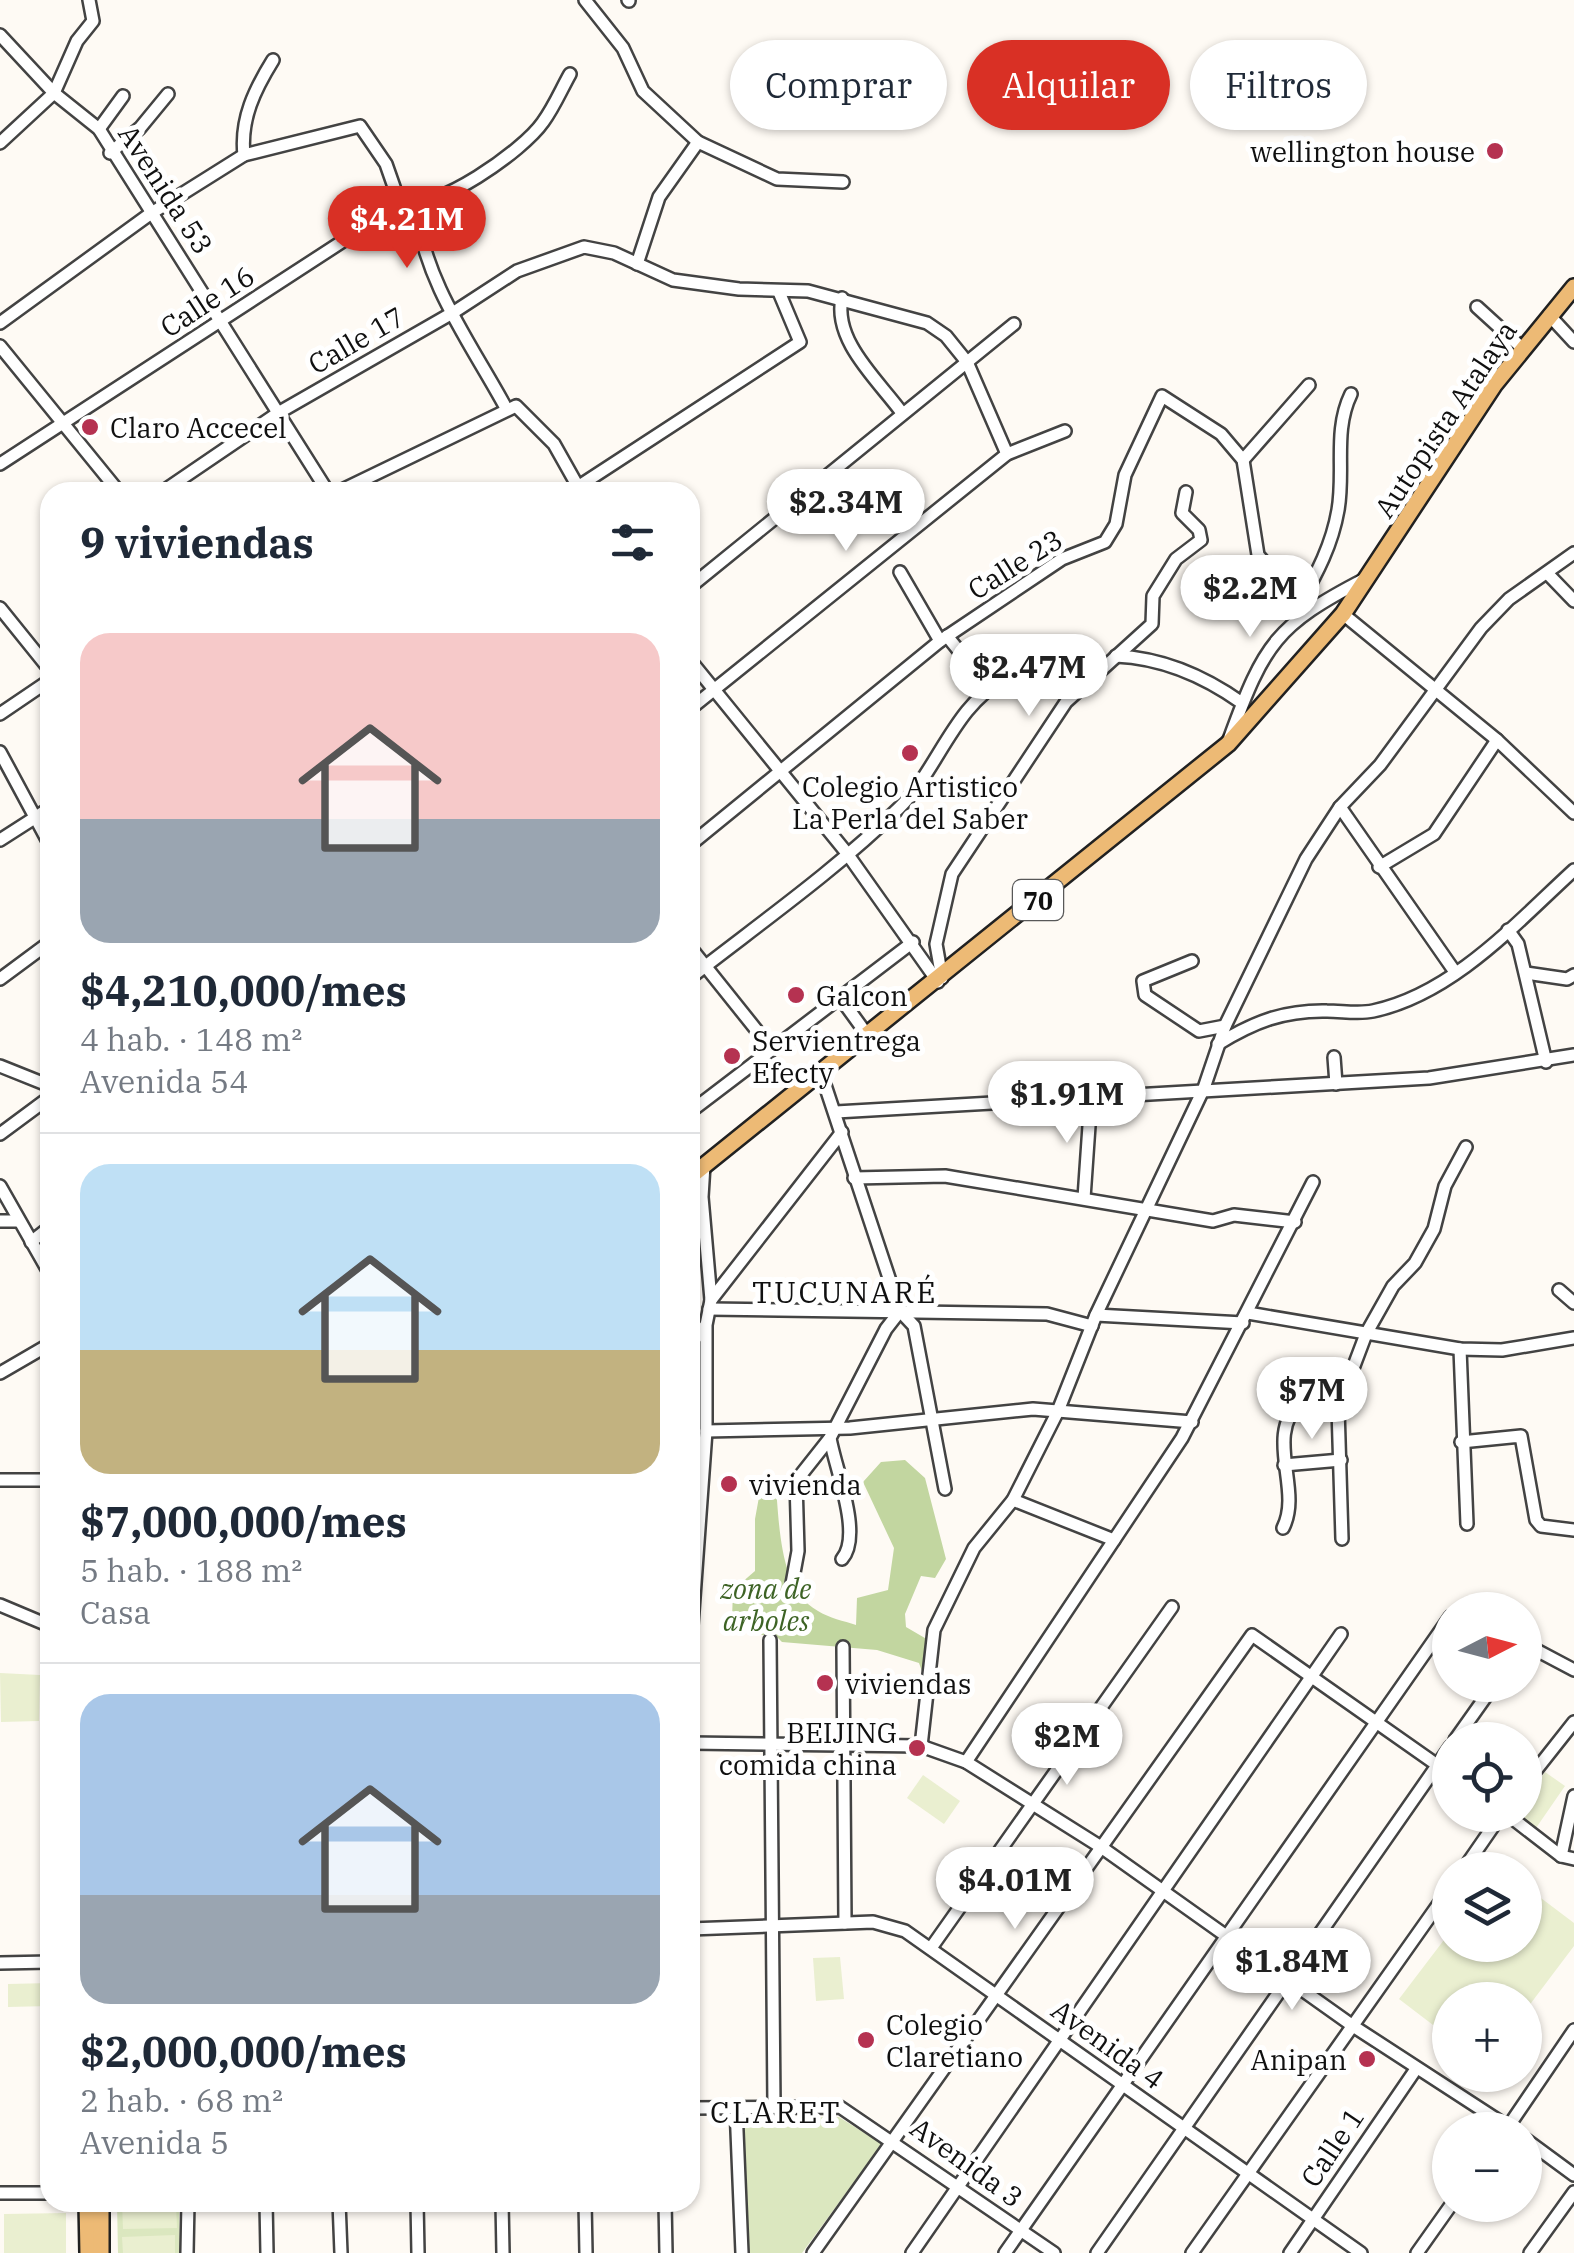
<!DOCTYPE html>
<html lang="es">
<head>
<meta charset="utf-8">
<style>
	:root { --surface:#fff; --page:#f2f2f3; --text:#1f2937; --muted:#747a83; --line:#e0e1e3; --accent:#d93025 }
	body { margin:0; font-family:"IBM Plex Serif",serif; background:var(--page); color:var(--text); height:100vh; display:flex; flex-direction:column; font-size:38px; white-space:nowrap }
	* { box-sizing:border-box; margin:0 }
	p { font-size:32px; color:var(--muted) }
	.icon { flex:none; width:55px; height:55px; fill:none; stroke:currentColor; stroke-width:2; stroke-linecap:round; stroke-linejoin:round }
	.map { position:relative; flex:1; overflow:hidden }
	.sheet { position:absolute; left:40px; top:482px; width:660px; height:1730px; display:flex; flex-direction:column; background:var(--surface); border-radius:30px; box-shadow:0 2px 8px #0004 }
	.sheet>* { flex:none }
	.top-card { position:absolute; left:730px; top:40px; width:692px; height:90px; display:flex; gap:20px }
	.needle { width:65px; rotate:84deg }
	.buttons { position:absolute; left:1432px; top:1592px; display:grid; gap:20px }
	.buttons a { display:grid; place-items:center; width:110px; height:110px; border-radius:50%; background:var(--surface); box-shadow:0 2px 8px #0004; font-size:50px }
	.price { position:absolute; translate:-50% -85px; padding:0 22px; border-radius:35px; background:#fff; color:#222; font-size:32px; line-height:65px; filter:drop-shadow(0 2px 5px #0008) }
	.price::after { content:''; position:absolute; left:50%; top:60px; width:30px; height:22px; margin-left:-15px; background:inherit; clip-path:polygon(0 0,100% 0,50% 100%) }
	.price.active { background:var(--accent); color:#fff }
	ul { padding:0; list-style:none }
	li { display:grid; align-content:center; gap:20px; height:530px; padding:0 40px }
	li+li { border-top:2px solid var(--line) }
	li span { display:grid; place-items:center; height:310px; border-radius:30px; color:#555 }
	li>.icon { margin-inline-start:auto }
	span .icon { width:180px; height:180px; fill:#fffc; stroke-width:1 }
	li b { font-size:42px }
	h2 { display:flex; justify-content:space-between; align-items:center; height:120px; padding:0 40px; font-size:42px }
	.tag { padding:0 35px; border-radius:45px; background:var(--surface); box-shadow:0 2px 8px #0004; font-size:35px; line-height:90px }
	.tag.active { background:var(--accent); color:#fff }
	.map>svg:first-child { display:block }
	.green { fill:#dbe7bf }
	.forest { fill:#c2d6a0 }
	.pitch { fill:#eaefd0 }
	.lines { fill:none; stroke-linecap:round; stroke-linejoin:round }
	.minor-casing { stroke:#434343; stroke-width:16 }
	.major-casing { stroke:#212121; stroke-width:20 }
	.minor { stroke:#fff; stroke-width:11 }
	.major { stroke:#edba75; stroke-width:15 }
	.poi-dot { fill:#b53251; stroke:#fff; stroke-width:4 }
	.labels { text-anchor:middle; dominant-baseline:central; stroke-width:10; stroke-linejoin:round; paint-order:stroke }
	.shield { fill:#fff; stroke:#585858; stroke-width:2.5 }
	.shield-label { font-size:25px; font-weight:bold; fill:#101010 }
	.poi-label { font-size:28px; fill:#101010; stroke:#fff; text-anchor:start }
	.street-label { font-size:28px; fill:#101010; stroke:#fff }
	.park-label { font-size:28px; font-style:italic; fill:#3d6325; stroke:#fff }
	.neighbourhood-label { font-size:30px; letter-spacing:2.5px; fill:#101010; stroke:#fff }
</style>
</head>
<body>
<div class="map">
<svg width="1574" height="2253" viewBox="0 0 1574 2253">
	<rect width="100%" height="100%" fill="#fefaf4"/>
	<g class="green">
		<polygon points="839,2117 882,2144 802,2253 747,2253 743,2119"/>
		<polygon points="117,2203 179,2203 180,2253 118,2253"/>
	</g>
	<path class="forest" d="M905,1460L925,1478L946,1559L935,1578L921,1576L905,1614L906,1627L930,1641L924,1677L919,1663L877,1650L782,1642L775,1635H757L732,1619L733,1590L755,1571V1519L763,1475L775,1479C780,1520 777,1588 818,1611C829,1618 844,1621 856,1625L857,1598L888,1590L894,1548L863,1482L881,1462Z"/>
	<g class="pitch">
		<polygon points="0,1673 40,1675 39,1721 1,1722"/>
		<polygon points="1545,1772 1565,1786 1536,1828 1517,1815 1525,1815 1525,1801"/>
		<polygon points="923,1775 960,1801 944,1824 907,1798"/>
		<polygon points="1525,1886 1574,1923 1574,1946 1525,2011 1525,2000 1450,2000 1450,2038 1399,1999 1450,1932 1450,1945 1525,1945"/>
		<polygon points="840,1957 844,1999 816,2001 813,1958"/>
		<polygon points="50,1983 50,2006 8,2007 8,1984"/>
		<polygon points="122,2203 176,2203 177,2228 123,2229"/>
		<polygon points="66,2213 66,2253 4,2253 4,2214"/>
		<polygon points="175,2235 175,2253 123,2253 122,2237"/>
	</g>
	<g class="lines">
		<g class="minor-casing">
			<g id="minor">
				<polyline points="585,0 623,48 643,91 698,142 777,179 843,182"/>
				<polyline points="628,0 629,1"/>
				<polyline points="0,35 54,93 99,129 328,492"/>
				<polyline points="99,129 123,96"/>
				<polyline points="0,143 54,93 77,41 93,21 89,0"/>
				<polyline points="110,153 140,128 168,94"/>
				<path d="M244,155C240,119 255,89 273,60"/>
				<path d="M416,208C425,283 470,342 506,408"/>
				<polyline points="637,264 659,197 698,142"/>
				<path d="M842,298C833,341 878,380 902,413"/>
				<polyline points="1477,307 1521,347"/>
				<polyline points="1549,315 1574,342"/>
				<polyline points="0,323 150,214 244,155 360,126 386,164 400,204"/>
				<polyline points="0,346 119,492"/>
				<polyline points="1243,460 1309,385"/>
				<path d="M0,464L400,204C436,212 523,151 543,122C554,107 561,90 570,74"/>
				<polyline points="162,492 278,413 454,312 517,271 584,247 614,253 673,280 739,289 808,291 927,323 946,336 967,362 1007,454"/>
				<polyline points="338,492 516,406 554,444 581,492"/>
				<polyline points="570,492 800,342 779,292"/>
				<polyline points="900,572 940,641"/>
				<polyline points="1547,573 1574,601"/>
				<polyline points="690,587 1014,324"/>
				<path d="M1300,603C1317,573 1332,545 1338,510C1345,471 1333,431 1351,394"/>
				<polyline points="0,608 50,670"/>
				<polyline points="1343,614 1497,740 1574,813"/>
				<polyline points="947,636 989,688"/>
				<path d="M1116,656C1163,658 1204,676 1242,703"/>
				<polyline points="690,660 846,852 938,982"/>
				<polyline points="690,709 1007,454 1065,431"/>
				<polyline points="0,714 50,680"/>
				<path d="M1230,737C1264,644 1276,625 1365,579"/>
				<polyline points="0,752 50,845"/>
				<polyline points="1340,807 1455,972"/>
				<polyline points="0,840 50,808"/>
				<polyline points="690,845 940,641 1062,559 1105,542 1116,524 1125,475 1162,396 1221,434 1243,460 1258,555 1307,611"/>
				<polyline points="1379,867 1434,834 1497,740"/>
				<polyline points="1508,930 1518,944 1546,1062"/>
				<polyline points="690,947 770,1047"/>
				<polyline points="1192,961 1143,981 1145,995 1199,1031 1225,1026"/>
				<polyline points="1526,973 1567,979 1574,975"/>
				<path d="M690,978C759,924 836,870 899,808C938,770 954,705 1005,679"/>
				<polyline points="942,978 936,944 952,874 1066,702 1152,624 1153,596 1176,559 1201,540 1199,530 1182,513 1186,492"/>
				<polyline points="0,979 50,942"/>
				<polyline points="839,996 868,1036"/>
				<path d="M1218,1044C1254,1022 1284,1010 1327,1011C1342,1011 1359,1014 1373,1011C1453,994 1516,923 1574,870"/>
				<polyline points="1334,1057 1336,1084"/>
				<polyline points="0,1066 50,1086"/>
				<polyline points="821,1073 900,1311 914,1326 945,1489"/>
				<polyline points="690,1112 913,942"/>
				<polyline points="836,1112 1429,1078 1574,1055"/>
				<polyline points="0,1134 50,1097"/>
				<polyline points="854,1178 945,1176 1213,1221 1234,1215 1295,1222"/>
				<polyline points="0,1186 50,1274"/>
				<polyline points="1084,1198 1091,1097"/>
				<polyline points="0,1221 18,1221"/>
				<polyline points="31,1242 50,1227"/>
				<polyline points="1559,1290 1574,1303"/>
				<polyline points="711,1300 842,1132"/>
				<polyline points="709,1309 1047,1314 1092,1326"/>
				<polyline points="1248,1313 1460,1349 1502,1350 1574,1338"/>
				<polyline points="1096,1315 1243,1323"/>
				<polyline points="690,1346 705,1326"/>
				<polyline points="1460,1349 1467,1524"/>
				<polyline points="0,1373 50,1344"/>
				<polyline points="706,1431 850,1428 1033,1409 1192,1422"/>
				<polyline points="1461,1442 1521,1436 1536,1520 1541,1526 1574,1530"/>
				<polyline points="1284,1465 1341,1460"/>
				<polyline points="0,1480 50,1480"/>
				<polyline points="1013,1500 1114,1540"/>
				<path d="M1283,1528C1303,1489 1263,1436 1301,1401L1338,1408"/>
				<polyline points="1342,1539 1338,1408 1366,1334 1393,1286 1415,1263 1434,1229 1445,1186 1466,1147"/>
				<path d="M842,1559C863,1535 835,1468 830,1438L886,1329L900,1311"/>
				<polyline points="791,1589 798,1551 796,1481 830,1438"/>
				<polyline points="0,1605 50,1626"/>
				<polyline points="770,1640 774,2106"/>
				<polyline points="1525,1644 1574,1670"/>
				<polyline points="843,1647 845,1923"/>
				<polyline points="690,1653 706,1431 706,1325 711,1300 702,1197 704,1165"/>
				<polyline points="1455,1740 1494,1685"/>
				<polyline points="690,1743 921,1746 966,1762 1101,1847 1353,2026 1513,2130"/>
				<polyline points="921,1746 934,1630 974,1548 1013,1500 1058,1411 1096,1315 1204,1088 1225,1026 1306,859 1340,807 1380,765 1481,628 1509,599 1574,553"/>
				<polyline points="966,1762 1182,1438 1313,1182"/>
				<polyline points="1525,1784 1574,1722"/>
				<polyline points="1508,1815 1561,1856 1574,1859"/>
				<polyline points="1561,1856 1574,1796"/>
				<polyline points="1463,1870 1501,1815"/>
				<polyline points="690,1929 873,1922 905,1931 1361,2253"/>
				<polyline points="931,1948 1172,1607"/>
				<polyline points="0,1963 50,1962"/>
				<polyline points="690,2052 691,2108"/>
				<polyline points="736,2107 742,2253"/>
				<polyline points="690,2108 840,2107 1054,2253"/>
				<polyline points="1506,2130 1574,2030"/>
				<polyline points="1525,2139 1574,2175"/>
				<polyline points="0,2193 50,2193"/>
				<polyline points="266,2202 267,2253"/>
				<polyline points="339,2202 341,2253"/>
				<polyline points="417,2202 418,2253"/>
				<polyline points="502,2202 503,2253"/>
				<polyline points="585,2202 586,2253"/>
				<polyline points="665,2202 666,2253"/>
				<polyline points="187,2253 188,2202"/>
				<polyline points="813,2253 1252,1635 1450,1774"/>
				<polyline points="912,2253 1341,1634"/>
				<polyline points="1005,2253 1450,1617"/>
				<polyline points="1097,2253 1450,1747"/>
				<polyline points="1192,2253 1450,1888"/>
				<polyline points="1290,2253 1416,2069"/>
				<polyline points="1417,2253 1451,2205"/>
				<polyline points="1530,2253 1574,2192"/>
			</g>
		</g>
		<g class="major-casing">
			<g id="major">
				<polyline points="690,1177 1228,744 1343,614 1494,385 1574,287"/>
				<polyline points="87,2202 88,2253"/>
				<polyline points="101,2202 101,2253"/>
			</g>
		</g>
		<use href="#minor" class="minor"/>
		<use href="#major" class="major"/>
	</g>
	<g class="poi-dot">
		<circle cx="1495" cy="151" r="10"/>
		<circle cx="90" cy="427" r="10"/>
		<circle cx="910" cy="753" r="10"/>
		<circle cx="796" cy="995" r="10"/>
		<circle cx="732" cy="1056" r="10"/>
		<circle cx="729" cy="1484" r="10"/>
		<circle cx="825" cy="1683" r="10"/>
		<circle cx="917" cy="1748" r="10"/>
		<circle cx="866" cy="2040" r="10"/>
		<circle cx="1367" cy="2059" r="10"/>
	</g>
	<g class="labels">
		<rect class="shield" x="1013" y="880" width="50" height="40" rx="8"/>
		<g class="shield-label">
			<text x="1038" y="900">70</text>
		</g>
		<g class="poi-label">
			<text x="1475" y="151" text-anchor="end">wellington house</text>
			<text x="110" y="427">Claro Accecel</text>
			<text x="910" y="786" text-anchor="middle">Colegio Artistico<tspan x="910" dy="32">La Perla del Saber</tspan></text>
			<text x="816" y="995">Galcon</text>
			<text x="752" y="1040">Servientrega<tspan x="752" dy="32">Efecty</tspan></text>
			<text x="749" y="1484">vivienda</text>
			<text x="845" y="1683">viviendas</text>
			<text x="897" y="1732" text-anchor="end">BEIJING<tspan x="897" dy="32">comida china</tspan></text>
			<text x="886" y="2024">Colegio<tspan x="886" dy="32">Claretiano</tspan></text>
			<text x="1347" y="2059" text-anchor="end">Anipan</text>
		</g>
		<g class="street-label">
			<text transform="translate(166 189) rotate(57)">Avenida 53</text>
			<text transform="translate(207 301) rotate(-33)">Calle 16</text>
			<text transform="translate(356 340) rotate(-30)">Calle 17</text>
			<text transform="translate(1445 419) rotate(-56)">Autopista Atalaya</text>
			<text transform="translate(1015 564) rotate(-32)">Calle 23</text>
			<text transform="translate(1108 2044) rotate(36)">Avenida 4</text>
			<text transform="translate(1332 2147) rotate(-56)">Calle 1</text>
			<text transform="translate(967 2162) rotate(36)">Avenida 3</text>
		</g>
		<g class="park-label">
			<text x="766" y="1588">zona de<tspan x="766" dy="32">arboles</tspan></text>
		</g>
		<g class="neighbourhood-label">
			<text x="845" y="1291">TUCUNARÉ</text>
			<text x="776" y="2111">CLARET</text>
		</g>
	</g>
</svg>
<div class="buttons">
<a><svg class="needle" viewBox="-14 -14 28 28"><path d="M0-13l5 13h-10z" fill="#e53935"/><path d="M0 13l5-13h-10z" fill="#747a83"/></svg></a>
<a><svg class="icon" aria-label="locate" viewBox="0 0 24 24"><circle cx="12" cy="12" r="6"/><path d="M12 2v4M12 18v4M2 12h4M18 12h4"/></svg></a>
<a><svg class="icon" aria-label="layers" viewBox="0 0 24 24"><path d="M12 4l9 5-9 5-9-5zM3 14l9 5 9-5"/></svg></a>
<a>+</a>
<a>−</a>
</div>
<b class="price active" style="left:407px;top:271px">$4.21M</b>
<b class="price" style="left:846px;top:554px">$2.34M</b>
<b class="price" style="left:1250px;top:640px">$2.2M</b>
<b class="price" style="left:1029px;top:719px">$2.47M</b>
<b class="price" style="left:1067px;top:1146px">$1.91M</b>
<b class="price" style="left:1312px;top:1442px">$7M</b>
<b class="price" style="left:1067px;top:1788px">$2M</b>
<b class="price" style="left:1015px;top:1932px">$4.01M</b>
<b class="price" style="left:1292px;top:2013px">$1.84M</b>
<div class="top-card">
<a class="tag">Comprar</a>
<a class="tag active">Alquilar</a>
<a class="tag">Filtros</a>
</div>
<section class="sheet">
<h2>9 viviendas<svg class="icon" aria-label="filters" viewBox="0 0 24 24"><path d="M4 7h16M4 17h16"/><circle cx="9" cy="7" r="2"/><circle cx="15" cy="17" r="2"/></svg></h2>
<ul>
<li><span style="background:linear-gradient(#f6c9c9 60%,#9aa5b1 0)"><svg class="icon" aria-label="home" viewBox="0 0 24 24"><path d="M3 11l9-7 9 7M6 9v11h12V9"/></svg></span><div><b>$4,210,000/mes</b><p>4 hab. · 148 m²</p><p>Avenida 54</p></div></li>
<li><span style="background:linear-gradient(#bfe0f5 60%,#c2b280 0)"><svg class="icon" aria-label="home" viewBox="0 0 24 24"><path d="M3 11l9-7 9 7M6 9v11h12V9"/></svg></span><div><b>$7,000,000/mes</b><p>5 hab. · 188 m²</p><p>Casa</p></div></li>
<li><span style="background:linear-gradient(#a9c7e8 65%,#9aa5b1 0)"><svg class="icon" aria-label="home" viewBox="0 0 24 24"><path d="M3 11l9-7 9 7M6 9v11h12V9"/></svg></span><div><b>$2,000,000/mes</b><p>2 hab. · 68 m²</p><p>Avenida 5</p></div></li>
</ul>
</section>
</div>
</body>
</html>
